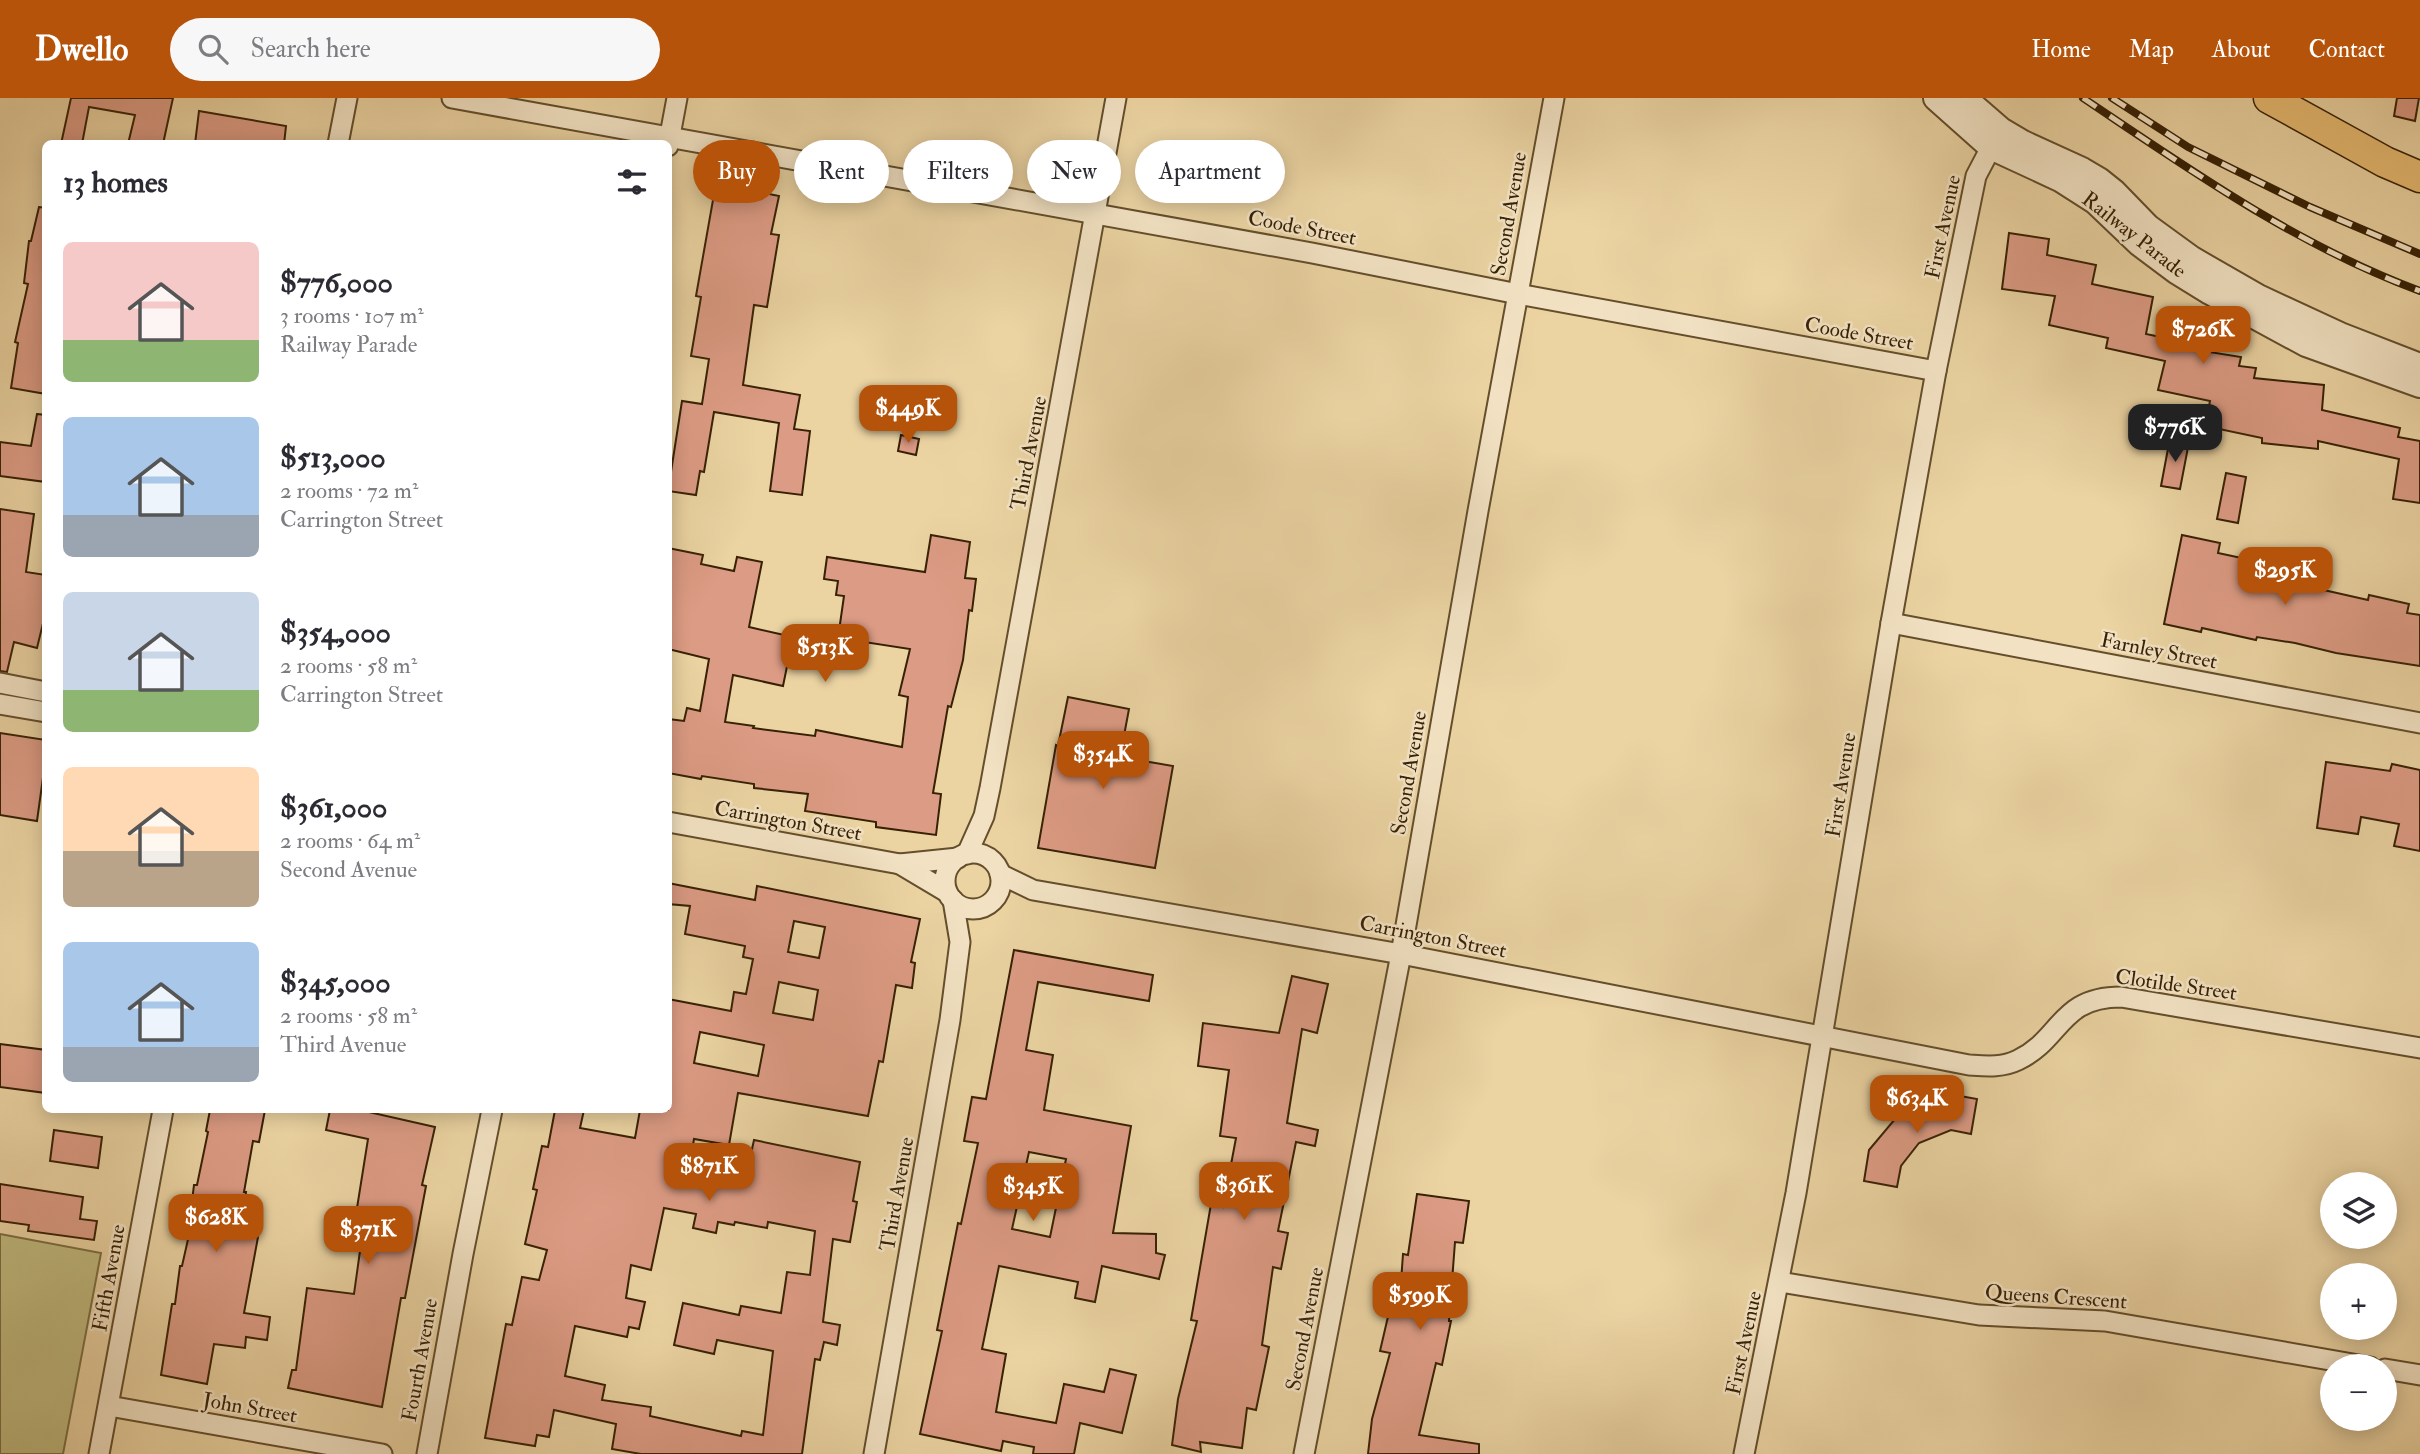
<!DOCTYPE html>
<html lang="en">
<head>
<meta charset="utf-8">
<style>
	:root { --surface:#fff; --page:#f7f7f7; --text:#2b2b33; --muted:#7c7c81; --accent:#b45309 }
	body { margin:0; font-family:"IM FELL Double Pica",serif; background:var(--page); color:var(--text); height:100vh; display:flex; flex-direction:column; font-size:26px; white-space:nowrap }
	* { box-sizing:border-box; margin:0 }
	p { font-size:23px; color:var(--muted) }
	.icon { flex:none; width:38px; height:38px; fill:none; stroke:currentColor; stroke-width:2; stroke-linecap:round; stroke-linejoin:round }
	.map { position:relative; flex:1; overflow:hidden }
	.details { position:absolute; left:42px; top:42px; width:630px; height:973px; display:flex; flex-direction:column; background:var(--surface); border-radius:10px; box-shadow:0 4px 18px #0003 }
	.details>* { flex:none }
	.banner { position:absolute; left:693px; top:42px; width:665px; height:63px; display:flex; gap:14px }
	.controls { position:absolute; left:2320px; top:1074px; display:grid; gap:14px }
	.controls a { display:grid; place-items:center; width:77px; height:77px; border-radius:50%; background:var(--surface); box-shadow:0 4px 18px #0003; font-size:35px }
	.price { position:absolute; translate:-50% -60px; padding:0 16px; border-radius:14px; background:var(--accent); color:#fff; font-size:23px; line-height:46px; filter:drop-shadow(0 2px 4px #0008) }
	.price::after { content:''; position:absolute; left:50%; top:42px; width:21px; height:16px; margin-left:-10px; background:inherit; clip-path:polygon(0 0,100% 0,50% 100%) }
	.price.active { background:#222; color:#fff }
	ul { padding:0; list-style:none }
	li { display:flex; align-items:center; gap:21px; height:175px; padding:0 21px }
	li span { display:grid; place-items:center; flex:none; width:196px; height:140px; border-radius:10px; color:#555 }
	li>.icon { margin-inline-start:auto }
	span .icon { width:84px; height:84px; fill:#fffc; stroke-width:1 }
	li b { font-size:30px }
	h2 { display:flex; justify-content:space-between; align-items:center; height:84px; padding:0 21px; font-size:30px }
	.pill { padding:0 24px; border-radius:32px; background:var(--surface); box-shadow:0 4px 18px #0003; font-size:24px; line-height:63px }
	.pill.active { background:var(--accent); color:#fff }
	header { display:flex; align-items:center; gap:42px; box-sizing:border-box; height:98px; padding:0 35px; background:var(--accent); color:#fff }
	header strong { font-size:33px }
	nav { display:flex; gap:38px; margin-inline-start:auto; font-size:24px }
	.search { width:490px; height:63px; background:var(--page); display:flex; align-items:center; gap:18px; box-sizing:border-box; padding:0 24px; border-radius:38px; color:var(--muted); font-size:26px }
	.map>svg:first-child { display:block }
	.green { fill:#c0ba7f; stroke:#7c6e42; stroke-width:2 }
	.building { fill:#dc9b84; stroke:#372105; stroke-width:2; fill-rule:evenodd }
	.lines { fill:none; stroke-linecap:round; stroke-linejoin:round }
	.minor-casing { stroke:#644e2c; stroke-width:23 }
	.tertiary-casing { stroke:#644e2c; stroke-width:28 }
	.primary-casing { stroke:#372105; stroke-width:33 }
	.minor { stroke:#f2e2c3; stroke-width:19 }
	.tertiary { stroke:#f2e2c3; stroke-width:24 }
	.primary { stroke:#e6ba71; stroke-width:30 }
	.rail-casing { stroke:#372105; stroke-width:8 }
	.rail { stroke:#f2e2c3; stroke-width:5; stroke-dasharray:16; stroke-linecap:butt }
	.labels { text-anchor:middle; dominant-baseline:central; stroke-width:5; stroke-linejoin:round; paint-order:stroke }
	.street-label { font-size:21px; fill:#372105; stroke:#f2e2c3 }
</style>
</head>
<body>
<header>
<strong>Dwello</strong>
<div class="search"><svg class="icon" aria-label="search" viewBox="0 0 24 24"><circle cx="10" cy="10" r="6"/><path d="M15 15l6 6"/></svg>Search here</div>
<nav><a>Home</a><a>Map</a><a>About</a><a>Contact</a></nav>
</header>
<div class="map">
<svg width="2420" height="1356" viewBox="0 0 2420 1356">
	<rect width="100%" height="100%" fill="#ebd3a2"/>
	<filter id="stains"><feTurbulence type="fractalNoise" baseFrequency=".00286" numOctaves="4"/><feColorMatrix values="0 0 0 0 .2 0 0 0 0 .09 0 0 0 0 .02 0 0 0 .5 -.17"/></filter>
	<radialGradient id="worn" r=".72"><stop offset=".6" stop-color="#630" stop-opacity="0"/><stop offset="1" stop-color="#630" stop-opacity=".3"/></radialGradient>
	<polygon class="green" points="0,1136 101,1155 63,1356 0,1356"/>
	<g class="building">
		<polygon points="71,0 173,0 163,46 128,46 135,17 89,9 82,46 61,46"/>
		<polygon points="2397,0 2419,0 2415,23 2394,18"/>
		<polygon points="199,13 286,28 284,46 195,46"/>
		<polygon points="716,85 779,98 771,136 779,137 767,209 754,207 743,287 800,297 794,331 810,333 802,397 770,393 779,325 714,314 704,374 700,373 696,397 668,393 682,303 702,306 709,261 691,258 701,199 696,198"/>
		<polygon points="39,109 46,110 46,296 11,290 18,245 15,244 28,186 24,185 29,143 31,143"/>
		<polygon points="2009,135 2049,141 2047,157 2096,167 2092,186 2153,199 2146,236 2204,248 2203,253 2241,259 2239,268 2256,270 2254,280 2324,287 2322,312 2400,330 2398,339 2420,343 2420,405 2393,401 2399,361 2318,343 2318,351 2262,345 2262,340 2205,328 2210,303 2158,292 2165,263 2106,250 2108,240 2049,227 2055,198 2002,191"/>
		<polygon points="37,316 46,317 46,384 0,378 0,344 31,348"/>
		<polygon points="901,337 919,341 916,357 898,353"/>
		<polygon points="2170,340 2189,344 2180,391 2161,388"/>
		<polygon points="2226,375 2246,379 2238,425 2217,421"/>
		<polygon points="0,411 34,416 26,474 46,477 46,513 37,550 14,544 7,574 0,573"/>
		<polygon points="931,437 970,444 965,480 976,481 972,513 969,512 963,562 951,609 948,608 933,695 941,696 936,737 876,729 876,724 805,713 808,696 754,690 754,686 702,678 701,681 668,675 668,621 684,623 687,610 700,613 709,561 668,551 668,450 703,457 701,466 734,473 737,459 762,464 749,529 793,539 783,588 733,577 725,624 754,628 753,630 815,638 816,632 902,649 908,599 899,597 910,551 838,540 844,498 836,497 838,483 824,481 827,459 925,474"/>
		<polygon points="2182,437 2220,445 2218,455 2279,468 2281,458 2311,464 2306,488 2368,502 2369,497 2409,506 2407,515 2420,517 2420,568 2336,555 2295,545 2257,539 2256,542 2202,530 2201,534 2164,526"/>
		<polygon points="1068,599 1129,611 1120,659 1173,668 1155,770 1038,750 1056,647 1058,648"/>
		<polygon points="0,635 46,642 46,658 37,723 0,717"/>
		<polygon points="2326,664 2390,673 2392,666 2420,672 2420,753 2394,748 2399,726 2361,719 2358,736 2317,730"/>
		<path d="M668,785L755,802L757,788L920,821L911,864L915,865L912,890L896,887L883,964L879,963L868,1018L738,995L729,1047L694,1041L689,1072L745,1083L754,1042L860,1064L853,1103L857,1104L850,1144L833,1141L823,1224L840,1227L837,1247L824,1244L820,1262L815,1261L802,1356H641L612,1351L616,1326L554,1312L549,1339L537,1337L535,1348L485,1340L506,1226L512,1227L522,1179L539,1182L547,1152L525,1146L537,1092L533,1091L542,1048L548,1049L555,1012H584L580,1030L635,1040L640,1012H668V901L731,913L734,894L746,896L753,861L743,859L745,848L685,836L690,808L668,806ZM794,823L825,829L819,860L788,854ZM779,884L818,892L813,922L773,915ZM700,934L764,947L758,978L694,965ZM664,1110L696,1116L693,1130L716,1135L718,1124L734,1127L735,1124L767,1130L768,1124L815,1133L810,1177L787,1174L781,1215L741,1208L739,1217L683,1205L674,1247L714,1256L717,1242L773,1253L763,1337L742,1333L741,1338L650,1318L651,1309L602,1302L605,1287L565,1278L575,1228L627,1239L629,1229L639,1231L645,1204L626,1200L631,1167L651,1172Z"/>
		<path d="M1014,852L1153,877L1149,903L1038,884L1026,952L1053,957L1044,1012L1131,1028L1113,1135L1156,1136V1155L1165,1157L1159,1181L1102,1168L1095,1204L1075,1200L1078,1184L999,1168L982,1251L1006,1256L996,1314L1056,1325L1064,1286L1104,1294L1110,1271L1136,1277L1122,1335L1080,1325L1074,1356H1033L1034,1349L1003,1343L1001,1353L920,1336L942,1233L937,1232L958,1125L961,1126L978,1045L964,1043L972,999L986,1001ZM1029,1054L1066,1061L1050,1139L1012,1131Z"/>
		<polygon points="1292,878 1328,886 1317,935 1302,931 1287,1025 1318,1032 1315,1048 1296,1044 1278,1133 1288,1135 1281,1171 1273,1169 1262,1247 1269,1249 1256,1312 1247,1310 1242,1350 1200,1344 1201,1354 1172,1347 1178,1301 1197,1223 1191,1222 1211,1106 1223,1109 1236,1040 1220,1038 1229,972 1198,968 1203,925 1279,935"/>
		<polygon points="0,946 46,952 46,995 0,989"/>
		<polygon points="1949,996 1977,1001 1971,1036 1951,1032 1919,1045 1901,1068 1897,1089 1864,1083 1869,1052 1900,1015"/>
		<polygon points="210,1012 265,1012 259,1044 253,1043 244,1094 246,1094 241,1136 258,1139 244,1215 270,1219 267,1242 246,1239 245,1250 214,1246 207,1286 161,1277 172,1206 175,1206 180,1168 182,1168 193,1119 190,1119 194,1087 197,1087 208,1034 206,1033"/>
		<polygon points="330,1012 360,1012 435,1029 422,1087 426,1088 405,1200 401,1200 382,1309 288,1290 292,1272 296,1272 307,1190 354,1196 360,1153 365,1112 357,1110 368,1041 326,1032"/>
		<polygon points="54,1032 102,1039 98,1070 50,1063"/>
		<polygon points="0,1086 83,1099 80,1121 97,1123 94,1142 28,1133 29,1127 0,1123"/>
		<polygon points="1417,1096 1469,1103 1463,1145 1455,1144 1449,1223 1451,1223 1442,1267 1436,1265 1419,1337 1479,1346 1479,1356 1368,1356 1372,1321 1390,1255 1380,1253 1390,1210 1399,1212 1403,1156 1408,1157"/>
	</g>
	<g class="lines">
		<g class="minor-casing">
			<g id="minor">
				<polyline points="452,0 1312,155 1518,196 1936,273"/>
				<polyline points="338,46 347,0"/>
				<polyline points="668,48 677,0"/>
				<polyline points="1891,525 2420,625"/>
				<polyline points="0,585 46,594"/>
				<polyline points="0,606 46,614"/>
				<polyline points="668,724 900,766 958,760"/>
				<circle cx="973" cy="783" r="28"/>
				<polyline points="967,756 984,718 990,690 1116,0"/>
				<polyline points="900,766 947,794"/>
				<path d="M1000,776L1033,792L1401,856L1969,967C1985,968 2002,970 2018,962C2062,941 2059,899 2121,899L2420,950"/>
				<polyline points="1780,1184 1979,1217 2105,1223 2370,1269"/>
				<polyline points="2385,1271 2420,1277"/>
				<polyline points="109,1308 382,1356"/>
				<polyline points="99,1356 163,1012"/>
				<polyline points="427,1356 463,1156 492,1012"/>
				<polyline points="874,1356 950,922 960,844 953,802"/>
				<polyline points="1304,1356 1401,856 1478,413 1554,0"/>
				<polyline points="1744,1356 1796,1095 1891,525 1936,273 1976,78 1998,36"/>
			</g>
		</g>
		<g class="tertiary-casing">
			<g id="tertiary">
				<polyline points="1936,0 1991,49 2060,81 2096,104 2140,146 2176,173 2210,194 2306,246 2420,287"/>
				<polyline points="1964,0 2001,32 2023,45 2082,72 2099,82 2114,94 2148,129 2192,161 2258,199 2340,237 2420,268"/>
			</g>
		</g>
		<g class="primary-casing">
			<polyline id="primary" points="2269,0 2385,64 2420,79"/>
		</g>
		<use href="#minor" class="minor"/>
		<use href="#tertiary" class="tertiary"/>
		<use href="#primary" class="primary"/>
		<g class="rail-casing">
			<g id="rail">
				<path d="M2083,0C2192,73 2296,147 2420,193"/>
				<polyline points="2112,0 2188,49 2310,109 2420,156"/>
			</g>
		</g>
		<use href="#rail" class="rail"/>
	</g>
	<g class="labels">
		<g class="street-label">
			<text transform="translate(1509 116) rotate(-80)">Second Avenue</text>
			<text transform="translate(1943 129) rotate(-78)">First Avenue</text>
			<text transform="translate(1302 130) rotate(11)">Coode Street</text>
			<text transform="translate(2134 137) rotate(38)">Railway Parade</text>
			<text transform="translate(1859 236) rotate(10)">Coode Street</text>
			<text transform="translate(1029 355) rotate(-79)">Third Avenue</text>
			<text transform="translate(2159 553) rotate(11)">Farnley Street</text>
			<text transform="translate(1409 675) rotate(-80)">Second Avenue</text>
			<text transform="translate(1841 687) rotate(-81)">First Avenue</text>
			<text transform="translate(788 723) rotate(10)">Carrington Street</text>
			<text transform="translate(1433 839) rotate(11)">Carrington Street</text>
			<text transform="translate(2176 887) rotate(8)">Clotilde Street</text>
			<text transform="translate(897 1096) rotate(-80)">Third Avenue</text>
			<text transform="translate(109 1180) rotate(-80)">Fifth Avenue</text>
			<text transform="translate(2056 1199) rotate(4)">Queens Crescent</text>
			<text transform="translate(1305 1231) rotate(-79)">Second Avenue</text>
			<text transform="translate(1744 1245) rotate(-78)">First Avenue</text>
			<text transform="translate(420 1262) rotate(-80)">Fourth Avenue</text>
			<text transform="translate(250 1310) rotate(10)">John Street</text>
		</g>
	</g>
	<rect width="100%" height="100%" filter="url(#stains)"/>
	<rect width="100%" height="100%" fill="url(#worn)"/>
</svg>
<div class="controls">
<a><svg class="icon" aria-label="layers" viewBox="0 0 24 24"><path d="M12 4l9 5-9 5-9-5zM3 14l9 5 9-5"/></svg></a>
<a>+</a>
<a>−</a>
</div>
<b class="price" style="left:2203px;top:268px">$726K</b>
<b class="price" style="left:908px;top:347px">$449K</b>
<b class="price active" style="left:2175px;top:366px">$776K</b>
<b class="price" style="left:2285px;top:509px">$295K</b>
<b class="price" style="left:825px;top:586px">$513K</b>
<b class="price" style="left:1103px;top:693px">$354K</b>
<b class="price" style="left:1917px;top:1037px">$634K</b>
<b class="price" style="left:709px;top:1105px">$871K</b>
<b class="price" style="left:1244px;top:1124px">$361K</b>
<b class="price" style="left:1033px;top:1125px">$345K</b>
<b class="price" style="left:216px;top:1156px">$628K</b>
<b class="price" style="left:368px;top:1168px">$371K</b>
<b class="price" style="left:1420px;top:1234px">$599K</b>
<div class="banner">
<a class="pill active">Buy</a>
<a class="pill">Rent</a>
<a class="pill">Filters</a>
<a class="pill">New</a>
<a class="pill">Apartment</a>
</div>
<section class="details">
<h2>13 homes<svg class="icon" aria-label="filters" viewBox="0 0 24 24"><path d="M4 7h16M4 17h16"/><circle cx="9" cy="7" r="2"/><circle cx="15" cy="17" r="2"/></svg></h2>
<ul>
<li><span style="background:linear-gradient(#f6c9c9 70%,#8fb573 0)"><svg class="icon" aria-label="home" viewBox="0 0 24 24"><path d="M3 11l9-7 9 7M6 9v11h12V9"/></svg></span><div><b>$776,000</b><p>3 rooms · 107 m²</p><p>Railway Parade</p></div></li>
<li><span style="background:linear-gradient(#a9c7e8 70%,#9aa5b1 0)"><svg class="icon" aria-label="home" viewBox="0 0 24 24"><path d="M3 11l9-7 9 7M6 9v11h12V9"/></svg></span><div><b>$513,000</b><p>2 rooms · 72 m²</p><p>Carrington Street</p></div></li>
<li><span style="background:linear-gradient(#c9d6e8 70%,#8fb573 0)"><svg class="icon" aria-label="home" viewBox="0 0 24 24"><path d="M3 11l9-7 9 7M6 9v11h12V9"/></svg></span><div><b>$354,000</b><p>2 rooms · 58 m²</p><p>Carrington Street</p></div></li>
<li><span style="background:linear-gradient(#ffd9b3 60%,#b9a48a 0)"><svg class="icon" aria-label="home" viewBox="0 0 24 24"><path d="M3 11l9-7 9 7M6 9v11h12V9"/></svg></span><div><b>$361,000</b><p>2 rooms · 64 m²</p><p>Second Avenue</p></div></li>
<li><span style="background:linear-gradient(#a9c7e8 75%,#9aa5b1 0)"><svg class="icon" aria-label="home" viewBox="0 0 24 24"><path d="M3 11l9-7 9 7M6 9v11h12V9"/></svg></span><div><b>$345,000</b><p>2 rooms · 58 m²</p><p>Third Avenue</p></div></li>
</ul>
</section>
</div>
</body>
</html>
